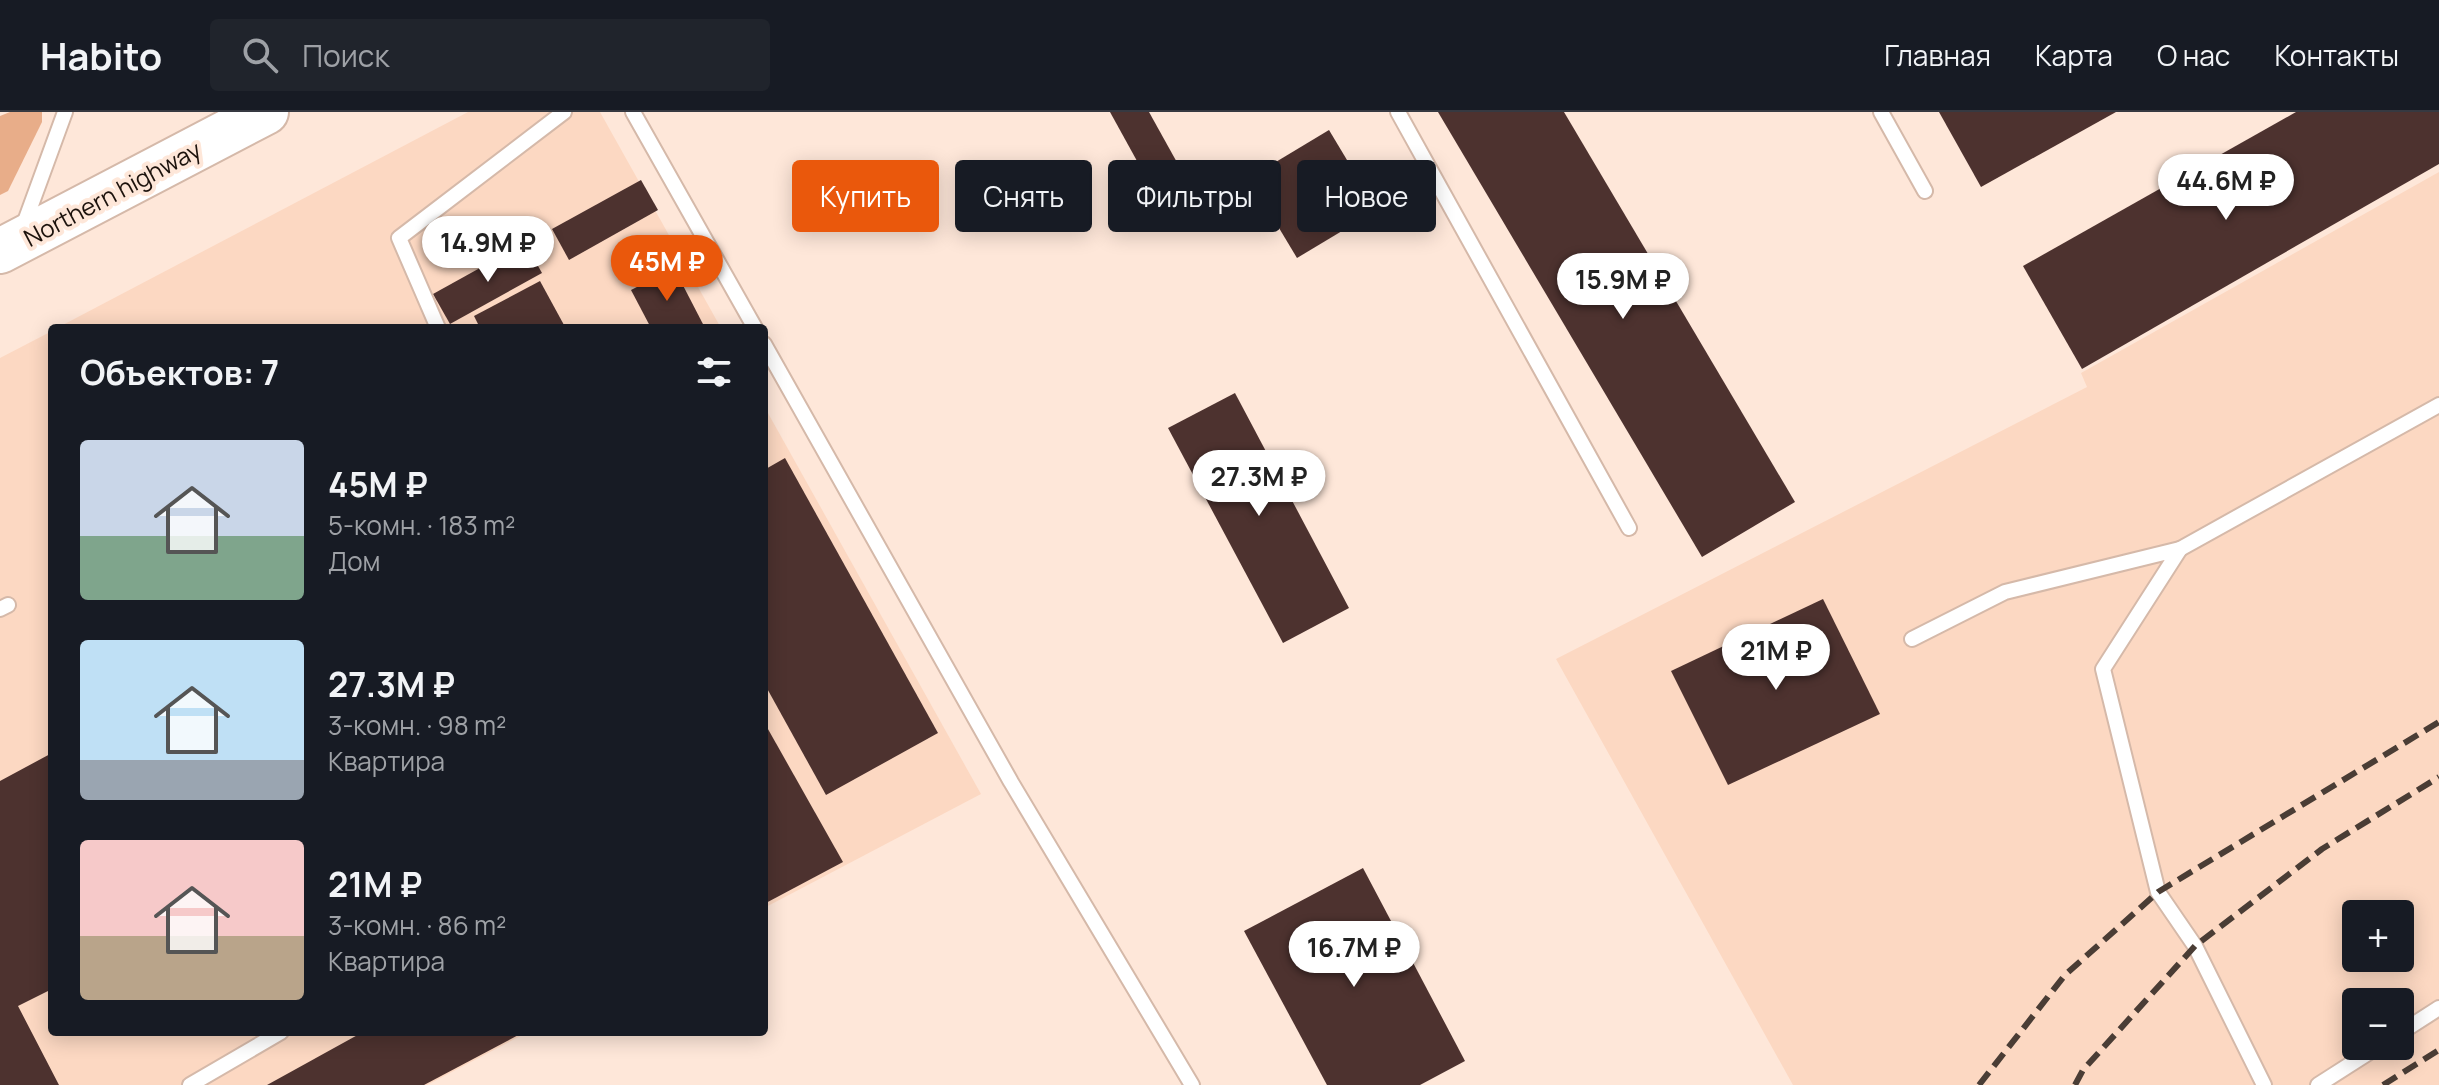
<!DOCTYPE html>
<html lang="ru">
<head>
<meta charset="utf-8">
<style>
	:root { --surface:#171b24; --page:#20242c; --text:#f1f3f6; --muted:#9ea1a6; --line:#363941; --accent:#ea580c }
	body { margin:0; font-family:Manrope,sans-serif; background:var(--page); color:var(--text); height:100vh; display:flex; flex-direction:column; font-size:30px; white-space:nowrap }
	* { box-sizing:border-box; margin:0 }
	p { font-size:26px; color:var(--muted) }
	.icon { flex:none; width:44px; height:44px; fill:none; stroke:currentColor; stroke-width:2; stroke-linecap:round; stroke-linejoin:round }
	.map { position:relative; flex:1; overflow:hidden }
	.panel { position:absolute; left:48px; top:212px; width:720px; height:712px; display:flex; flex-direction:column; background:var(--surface); border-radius:8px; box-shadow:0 4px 20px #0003 }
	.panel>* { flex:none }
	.hud { position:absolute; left:792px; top:48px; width:760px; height:72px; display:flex; gap:16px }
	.fabs { position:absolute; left:2342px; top:788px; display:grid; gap:16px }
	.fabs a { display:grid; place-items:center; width:72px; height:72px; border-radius:8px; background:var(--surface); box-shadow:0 4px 20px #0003; font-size:40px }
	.price { position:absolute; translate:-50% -68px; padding:0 18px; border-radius:28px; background:#fff; color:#222; font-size:26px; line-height:52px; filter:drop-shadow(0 2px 4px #0008) }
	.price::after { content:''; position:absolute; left:50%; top:48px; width:24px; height:18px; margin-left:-12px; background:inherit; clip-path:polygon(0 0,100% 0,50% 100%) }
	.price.current { background:var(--accent); color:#fff }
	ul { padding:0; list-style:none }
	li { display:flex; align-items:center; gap:24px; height:200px; padding:0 32px }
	li span { display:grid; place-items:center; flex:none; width:224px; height:160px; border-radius:8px; color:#555 }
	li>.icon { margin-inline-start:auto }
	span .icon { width:96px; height:96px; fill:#fffc; stroke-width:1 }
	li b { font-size:34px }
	h2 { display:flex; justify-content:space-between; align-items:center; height:96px; padding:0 32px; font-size:34px }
	.chip { padding:0 28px; border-radius:8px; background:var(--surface); box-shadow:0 4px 20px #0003; font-size:28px; line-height:72px }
	.chip.current { background:var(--accent); color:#fff }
	header { display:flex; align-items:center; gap:48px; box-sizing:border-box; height:112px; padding:0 40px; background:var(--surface); border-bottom:2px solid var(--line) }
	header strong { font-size:38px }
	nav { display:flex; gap:44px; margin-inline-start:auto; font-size:28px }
	.search { width:560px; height:72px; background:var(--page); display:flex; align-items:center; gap:20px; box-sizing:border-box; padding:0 28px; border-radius:8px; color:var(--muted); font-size:30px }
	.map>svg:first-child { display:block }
	.built { fill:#fcd8c2; fill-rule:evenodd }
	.green { fill:#e8ad89 }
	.building { fill:#4d322f }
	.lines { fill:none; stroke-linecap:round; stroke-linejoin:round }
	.service-casing { stroke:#d5b9a9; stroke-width:18 }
	.primary-casing { stroke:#d5b9a9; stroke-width:48 }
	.service { stroke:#fff; stroke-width:14 }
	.primary { stroke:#fff; stroke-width:44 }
	.rail { stroke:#4a3d35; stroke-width:6; stroke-dasharray:16 8; stroke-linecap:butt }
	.labels { text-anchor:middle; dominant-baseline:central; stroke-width:8; stroke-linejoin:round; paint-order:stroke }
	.street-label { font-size:24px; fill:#1c120c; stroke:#fee7d9 }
</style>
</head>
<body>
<header>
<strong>Habito</strong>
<div class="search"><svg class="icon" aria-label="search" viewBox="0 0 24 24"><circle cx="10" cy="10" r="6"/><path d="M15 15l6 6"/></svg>Поиск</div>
<nav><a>Главная</a><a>Карта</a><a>О нас</a><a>Контакты</a></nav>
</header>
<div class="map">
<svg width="2439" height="973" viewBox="0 0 2439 973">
	<rect width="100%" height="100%" fill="#fee7d9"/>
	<g class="built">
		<polygon points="468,0 600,0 721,216 57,216"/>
		<path d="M2439,60V973H1793L1556,547L2087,275L2081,261ZM2356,802H2400V846H2356ZM2356,890H2400V934H2356Z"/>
		<polygon points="52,219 52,920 528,920 427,973 0,973 0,246"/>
		<polygon points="764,294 981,682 764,796"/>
	</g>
	<polygon class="green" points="10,0 42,0 42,10 8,79 0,83 0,4"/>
	<g class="building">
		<polygon points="1110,0 1149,0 1199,90 1169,107"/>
		<polygon points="1438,0 1564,0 1795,390 1702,445"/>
		<polygon points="1939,0 2116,0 1981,75"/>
		<polygon points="2296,0 2439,0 2439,52 2082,257 2023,154"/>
		<polygon points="1329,18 1377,98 1297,146 1249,66"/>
		<polygon points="641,68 658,98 569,148 552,117"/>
		<polygon points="525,131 542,161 450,212 433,182"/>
		<polygon points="674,156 705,216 651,216 631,178"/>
		<polygon points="540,169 564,213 558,216 480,216 474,204"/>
		<polygon points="1235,281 1349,496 1283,531 1168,316"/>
		<polygon points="785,346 938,621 826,683 764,571 764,358"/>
		<polygon points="1823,487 1880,602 1728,673 1671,559"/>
		<polygon points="764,610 843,750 764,792"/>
		<polygon points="52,641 52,877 18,894 59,973 0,973 0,669"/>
		<polygon points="1363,756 1465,949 1420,973 1327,973 1244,819"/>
		<polygon points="363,920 524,920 424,973 267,973"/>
	</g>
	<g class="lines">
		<g class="service-casing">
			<g id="service">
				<polyline points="633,0 755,216"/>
				<polyline points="1398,0 1629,416"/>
				<polyline points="1881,0 1925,79"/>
				<polyline points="23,115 65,0"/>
				<polyline points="438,216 399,126 564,0"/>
				<polyline points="764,232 1011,670 1192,973"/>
				<polyline points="2180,437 2439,293"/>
				<polyline points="0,497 8,493"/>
				<polyline points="1912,527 2005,480 2180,437 2103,557 2158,780 2195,834 2264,973"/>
				<polyline points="2400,921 2439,896"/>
				<polyline points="190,973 281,920"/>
				<polyline points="2318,973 2379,934"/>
			</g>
		</g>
		<g class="primary-casing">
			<polyline id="primary" points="0,139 266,0"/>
		</g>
		<use href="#service" class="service"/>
		<use href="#primary" class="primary"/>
		<g class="rail">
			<polyline points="1979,973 2065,863 2158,780 2439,610"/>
			<polyline points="2075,973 2083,958 2195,834 2322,737 2439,665"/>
			<polyline points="2383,973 2439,938"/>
		</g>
	</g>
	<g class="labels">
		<g class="street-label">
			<text transform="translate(112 81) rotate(-28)">Northern highway</text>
		</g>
	</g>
</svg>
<div class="fabs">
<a>+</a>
<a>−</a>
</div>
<b class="price" style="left:2226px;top:110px">44.6M ₽</b>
<b class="price" style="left:488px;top:172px">14.9M ₽</b>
<b class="price current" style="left:667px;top:191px">45M ₽</b>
<b class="price" style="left:1623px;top:209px">15.9M ₽</b>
<b class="price" style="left:1259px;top:406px">27.3M ₽</b>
<b class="price" style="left:1776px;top:580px">21M ₽</b>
<b class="price" style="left:1354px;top:877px">16.7M ₽</b>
<div class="hud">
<a class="chip current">Купить</a>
<a class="chip">Снять</a>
<a class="chip">Фильтры</a>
<a class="chip">Новое</a>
</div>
<section class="panel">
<h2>Объектов: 7<svg class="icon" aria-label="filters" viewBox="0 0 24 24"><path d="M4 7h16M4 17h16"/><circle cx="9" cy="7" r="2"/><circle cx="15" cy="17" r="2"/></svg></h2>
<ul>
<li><span style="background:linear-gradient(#c9d6e8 60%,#7fa58c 0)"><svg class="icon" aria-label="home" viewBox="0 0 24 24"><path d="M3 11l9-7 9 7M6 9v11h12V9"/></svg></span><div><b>45M ₽</b><p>5-комн. · 183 m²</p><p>Дом</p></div></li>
<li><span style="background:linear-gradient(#bfe0f5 75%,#9aa5b1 0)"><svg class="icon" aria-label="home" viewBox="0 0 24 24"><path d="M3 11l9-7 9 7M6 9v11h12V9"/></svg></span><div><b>27.3M ₽</b><p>3-комн. · 98 m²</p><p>Квартира</p></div></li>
<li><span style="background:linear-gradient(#f6c9c9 60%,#b9a48a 0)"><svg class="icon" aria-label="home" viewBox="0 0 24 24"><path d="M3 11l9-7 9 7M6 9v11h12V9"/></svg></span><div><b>21M ₽</b><p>3-комн. · 86 m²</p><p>Квартира</p></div></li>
</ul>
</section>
</div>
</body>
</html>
